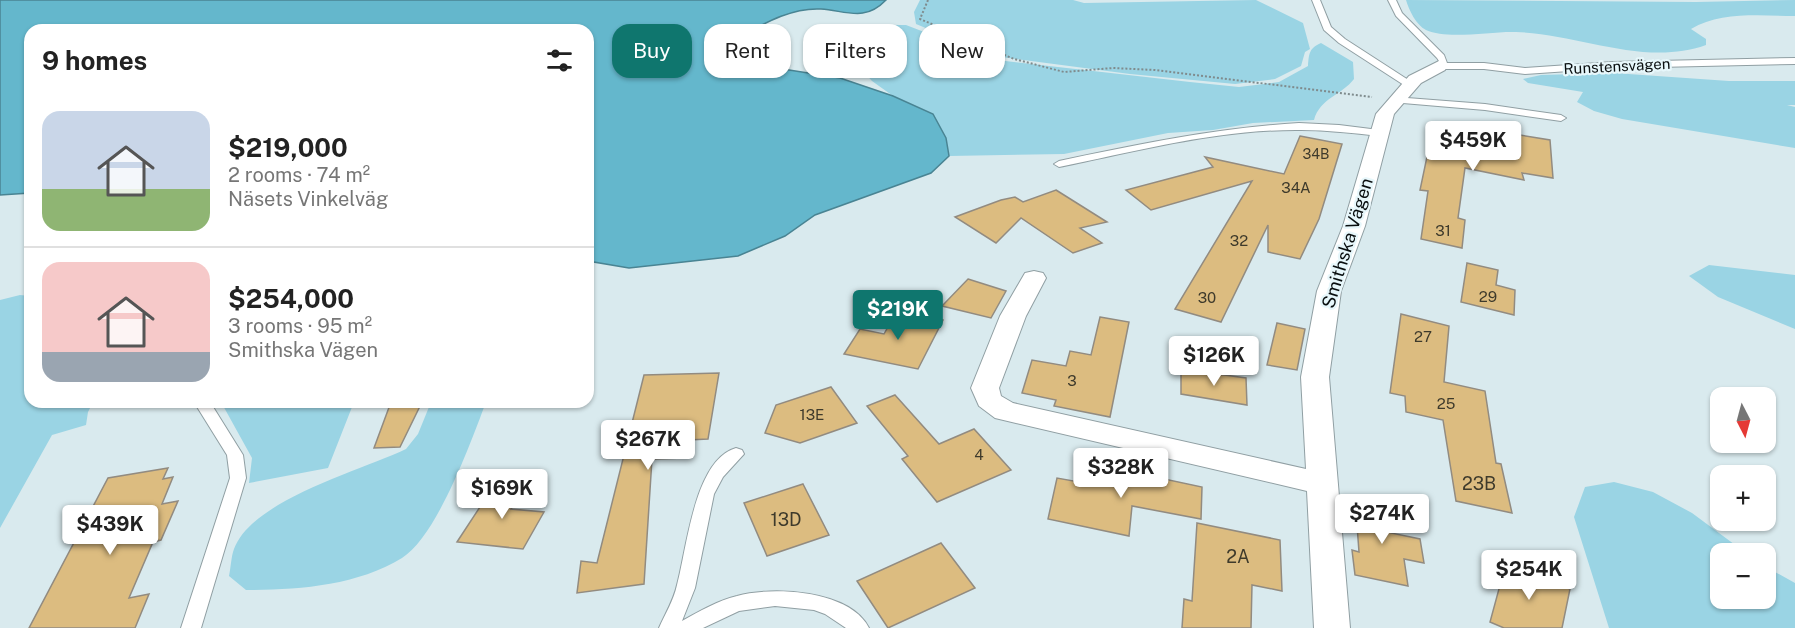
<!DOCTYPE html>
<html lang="en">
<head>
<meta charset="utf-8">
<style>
	:root { --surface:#fff; --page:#f6f6f6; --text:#222; --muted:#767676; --line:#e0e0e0; --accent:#0f766e }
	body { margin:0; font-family:"Public Sans",sans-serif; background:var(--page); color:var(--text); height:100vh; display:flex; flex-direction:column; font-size:22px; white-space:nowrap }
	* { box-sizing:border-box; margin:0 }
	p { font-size:20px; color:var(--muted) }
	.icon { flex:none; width:33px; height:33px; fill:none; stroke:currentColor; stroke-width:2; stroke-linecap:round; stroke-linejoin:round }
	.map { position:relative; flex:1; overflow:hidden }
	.panel { position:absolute; left:24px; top:24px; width:570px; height:384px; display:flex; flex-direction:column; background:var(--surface); border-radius:18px; box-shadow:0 2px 4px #0004 }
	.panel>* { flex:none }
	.banner { position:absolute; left:612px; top:24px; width:570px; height:54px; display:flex; gap:12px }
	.needle { width:39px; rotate:174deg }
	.buttons { position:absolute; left:1710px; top:387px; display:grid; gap:12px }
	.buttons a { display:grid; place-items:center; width:66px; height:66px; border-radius:12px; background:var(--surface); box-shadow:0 2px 4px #0004; font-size:30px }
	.price { position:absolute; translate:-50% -51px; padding:0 14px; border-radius:6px; background:#fff; color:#222; font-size:20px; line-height:39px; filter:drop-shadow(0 2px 3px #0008) }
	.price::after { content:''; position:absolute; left:50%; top:36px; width:18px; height:14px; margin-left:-9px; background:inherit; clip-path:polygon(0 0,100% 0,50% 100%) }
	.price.selected { background:var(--accent); color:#fff }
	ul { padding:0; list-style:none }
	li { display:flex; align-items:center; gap:18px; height:150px; padding:0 18px }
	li+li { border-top:2px solid var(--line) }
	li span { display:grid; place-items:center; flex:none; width:168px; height:120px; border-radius:18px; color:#555 }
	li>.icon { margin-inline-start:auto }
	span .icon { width:72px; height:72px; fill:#fffc; stroke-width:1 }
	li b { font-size:26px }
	h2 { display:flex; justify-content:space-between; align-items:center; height:72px; padding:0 18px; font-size:26px }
	.tag { padding:0 21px; border-radius:18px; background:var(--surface); box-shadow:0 2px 4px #0004; font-size:21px; line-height:54px }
	.tag.selected { background:var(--accent); color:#fff }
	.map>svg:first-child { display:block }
	.green { fill:#9ad4e4 }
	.water { fill:#64b7cc; stroke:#498493; stroke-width:1.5 }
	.building { fill:#dcbc80; stroke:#928b80; stroke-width:1.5 }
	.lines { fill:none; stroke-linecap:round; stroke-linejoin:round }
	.lane-casing { stroke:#909fa3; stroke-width:2 }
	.street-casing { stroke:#909fa3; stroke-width:2 }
	.path { stroke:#7f8b8d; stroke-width:2; stroke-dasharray:2 2; stroke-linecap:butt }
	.lane { fill:#fff; fill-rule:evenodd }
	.street { fill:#fff; fill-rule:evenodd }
	.labels { text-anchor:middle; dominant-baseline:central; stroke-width:4.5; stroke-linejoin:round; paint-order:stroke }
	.far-number-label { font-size:14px; fill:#3e3a2b }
	.far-street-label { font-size:15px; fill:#090e0f; stroke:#e7f7fb }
	.number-label { font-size:15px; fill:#3e3a2b }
	.street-label { font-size:18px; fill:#090e0f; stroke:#e7f7fb }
	.near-number-label { font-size:18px; fill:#3e3a2b }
</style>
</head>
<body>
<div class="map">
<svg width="1795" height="628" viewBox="0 0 1795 628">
	<rect width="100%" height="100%" fill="#d9eaee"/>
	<g class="green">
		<polygon points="920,0 1073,0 1084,3 1256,0 1303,23 1310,49 1305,52 1301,66 1275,79 1235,84 1130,74 994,56 916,24 914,12"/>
		<path d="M1406,0L1696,2L1795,0V16C1761,16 1721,11 1691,29L1706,39V45C1645,67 1579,34 1516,32C1492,31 1447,40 1426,30C1416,25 1409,10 1406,0Z"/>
		<path d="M884,25H906L997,60L1190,82L1239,87L1279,82L1308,66C1309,54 1309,48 1321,43L1353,62L1354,79C1342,95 1320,98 1314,120L1253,123L1213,130L1168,133L1064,154L949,156L946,138L933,114L893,96L872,81L860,68V60C872,47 884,45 884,25Z"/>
		<polygon points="1614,73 1729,81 1795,81 1795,105 1787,105 1795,107 1795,148 1622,119 1594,111 1577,102 1583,92 1528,83 1523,79 1541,75"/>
		<polygon points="1709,265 1795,275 1795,329 1718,297 1689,276"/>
		<polygon points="20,295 30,296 30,402 93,402 88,412 86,425 52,435 0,528 0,300"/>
		<polygon points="221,402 354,402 328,468 249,483 252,458"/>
		<path d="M431,402H486C471,442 437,536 402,558C356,586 297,590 246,590L229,576C231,567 231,557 234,549C252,500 360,471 406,449L418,434Z"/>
		<polygon points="1614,482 1653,492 1692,513 1746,553 1720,554 1720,598 1766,598 1766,567 1795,583 1795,628 1609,628 1574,517 1585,487"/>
	</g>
	<path class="water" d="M0,0H886C865,22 847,11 821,9C785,7 753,31 722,46L720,58L738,66L770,67L840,78L893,96L933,114L946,138L949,156L931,173L815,215L785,236L738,256L629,268L588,261V30H30V193L0,195Z"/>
	<g class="building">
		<polygon points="1441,122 1550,140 1553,178 1522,173 1524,180 1465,168 1458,218 1465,220 1462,248 1421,239 1428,191 1420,190 1428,152 1437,154"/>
		<polygon points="1300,136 1342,144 1319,219 1300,259 1268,252 1268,225 1221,322 1175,309 1252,181 1151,210 1126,190 1213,167 1205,157 1284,174"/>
		<polygon points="1056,190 1107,222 1080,228 1102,243 1073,253 1021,218 996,243 955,217 1001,200 1015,197 1023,202"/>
		<polygon points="1467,263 1498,270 1496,285 1515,290 1514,315 1461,302"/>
		<polygon points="968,279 1006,291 991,318 942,306"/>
		<polygon points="897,311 943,320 918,369 844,354 860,329 884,334"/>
		<polygon points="1401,314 1449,326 1444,382 1485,391 1496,463 1501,464 1512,513 1456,501 1443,420 1406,412 1405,396 1390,393"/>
		<polygon points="1100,317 1129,322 1110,417 1054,406 1056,400 1022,393 1032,360 1066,366 1070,351 1091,355"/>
		<polygon points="1277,323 1305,329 1297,370 1267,365"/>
		<polygon points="1181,369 1246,378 1247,405 1181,394"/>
		<polygon points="719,373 708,439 688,440 685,458 652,459 644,584 577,593 581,561 597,563 644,375"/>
		<polygon points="831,387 857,423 800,443 765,433 776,405"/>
		<polygon points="895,395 939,444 974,429 1011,470 937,502 902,459 908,456 867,406"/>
		<polygon points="391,402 422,402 400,447 374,448"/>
		<polygon points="1094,464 1202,487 1201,519 1132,506 1129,536 1048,519 1057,478 1090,484"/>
		<polygon points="168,468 163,479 173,477 162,504 178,501 161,540 153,542 129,598 149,594 135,628 29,628 108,478"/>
		<polygon points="497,481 526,484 511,509 544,512 523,549 457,542"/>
		<polygon points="803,484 829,535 767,556 744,503"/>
		<polygon points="1355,498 1388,504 1391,533 1420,539 1424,563 1404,559 1408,586 1355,575 1352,550 1359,552"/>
		<polygon points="1197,523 1280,540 1282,591 1252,585 1251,628 1182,628 1184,599 1192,601"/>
		<polygon points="941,543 975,588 888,628 857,581"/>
		<polygon points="1506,563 1570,589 1562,628 1504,628 1490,622"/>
	</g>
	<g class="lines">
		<g class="lane-casing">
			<g id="lane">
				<polygon points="1312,0 1320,0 1331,27 1345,39 1413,83 1413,87 1407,87 1339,43 1324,30"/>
				<polygon points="1388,0 1396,0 1402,13 1444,55 1447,63 1484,63 1525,68 1613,62 1795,58 1795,64 1613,68 1525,74 1484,69 1439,69 1435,66 1439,61 1437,58 1396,16"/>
				<polygon points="1394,97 1485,104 1561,115 1566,118 1561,121 1485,110 1391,102 1391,98"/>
				<path d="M1299,123L1339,125L1379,130L1384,133L1379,136C1353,133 1327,130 1301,130C1219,129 1138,151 1059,167L1054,164L1059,161C1139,144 1217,128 1299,123Z"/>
				<polygon points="194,402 210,402 243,455 246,478 201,628 181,628 230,478 227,455"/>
				<path d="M736,448L742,450L744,454L723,477L714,494L695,588L682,621C700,611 717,601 737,596C772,586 850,590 869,628H846L825,614L814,610L775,606L739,611L703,628H659C665,614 674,600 677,585C687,549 694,460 736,448Z"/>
			</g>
		</g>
		<g class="street-casing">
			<polygon id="street" points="1439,61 1445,62 1447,66 1445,70 1421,83 1394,114 1365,226 1341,291 1329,377 1350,628 1314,628 1307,491 995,418 979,406 971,388 1000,316 1025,273 1034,271 1043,273 1046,278 1026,316 999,388 1001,396 1013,403 1306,469 1301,377 1317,291 1343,226 1376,114 1409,76"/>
		</g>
		<polyline class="path" points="928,0 920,19 1014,59 1064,72 1113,68 1155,70 1372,97"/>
		<use href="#lane" class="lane"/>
		<use href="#street" class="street"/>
	</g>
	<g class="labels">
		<g class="far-number-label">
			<text x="1316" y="154">34B</text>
		</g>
		<g class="far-street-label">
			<text transform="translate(1617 66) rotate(-3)">Runstensvägen</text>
		</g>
		<g class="number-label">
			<text x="1296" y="187">34A</text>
			<text x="1443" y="230">31</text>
			<text x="1239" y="240">32</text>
			<text x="1488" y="296">29</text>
			<text x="1207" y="297">30</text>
			<text x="1423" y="336">27</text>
			<text x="1072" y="380">3</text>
			<text x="1446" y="403">25</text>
			<text x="812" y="414">13E</text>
			<text x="979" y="454">4</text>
		</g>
		<g class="street-label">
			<text transform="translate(1347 243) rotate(-73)">Smithska Vägen</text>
		</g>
		<g class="near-number-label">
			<text x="1479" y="483">23B</text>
			<text x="786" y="519">13D</text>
			<text x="1238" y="556">2A</text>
		</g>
	</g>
</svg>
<div class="buttons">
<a><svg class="needle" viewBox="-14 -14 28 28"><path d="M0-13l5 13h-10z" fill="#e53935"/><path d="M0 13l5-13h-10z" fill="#767676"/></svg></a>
<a>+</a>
<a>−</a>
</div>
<b class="price" style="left:1473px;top:172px">$459K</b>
<b class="price selected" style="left:898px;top:341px">$219K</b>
<b class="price" style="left:1214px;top:387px">$126K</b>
<b class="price" style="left:648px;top:471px">$267K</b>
<b class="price" style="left:1121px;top:499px">$328K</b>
<b class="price" style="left:502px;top:520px">$169K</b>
<b class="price" style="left:1382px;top:545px">$274K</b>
<b class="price" style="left:110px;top:556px">$439K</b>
<b class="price" style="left:1529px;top:601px">$254K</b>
<div class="banner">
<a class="tag selected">Buy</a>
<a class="tag">Rent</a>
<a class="tag">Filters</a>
<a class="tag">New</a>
</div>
<section class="panel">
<h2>9 homes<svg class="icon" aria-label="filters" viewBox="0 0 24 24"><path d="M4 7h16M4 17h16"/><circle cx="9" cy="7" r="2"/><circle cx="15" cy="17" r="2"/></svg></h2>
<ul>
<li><span style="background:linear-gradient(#c9d6e8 65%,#8fb573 0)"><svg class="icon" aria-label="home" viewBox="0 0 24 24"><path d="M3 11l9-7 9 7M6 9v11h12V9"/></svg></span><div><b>$219,000</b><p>2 rooms · 74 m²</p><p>Näsets Vinkelväg</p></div></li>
<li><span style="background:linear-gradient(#f6c9c9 75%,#9aa5b1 0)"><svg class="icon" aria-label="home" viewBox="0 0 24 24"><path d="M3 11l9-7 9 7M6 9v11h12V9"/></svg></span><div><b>$254,000</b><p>3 rooms · 95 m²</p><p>Smithska Vägen</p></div></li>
</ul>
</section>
</div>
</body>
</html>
